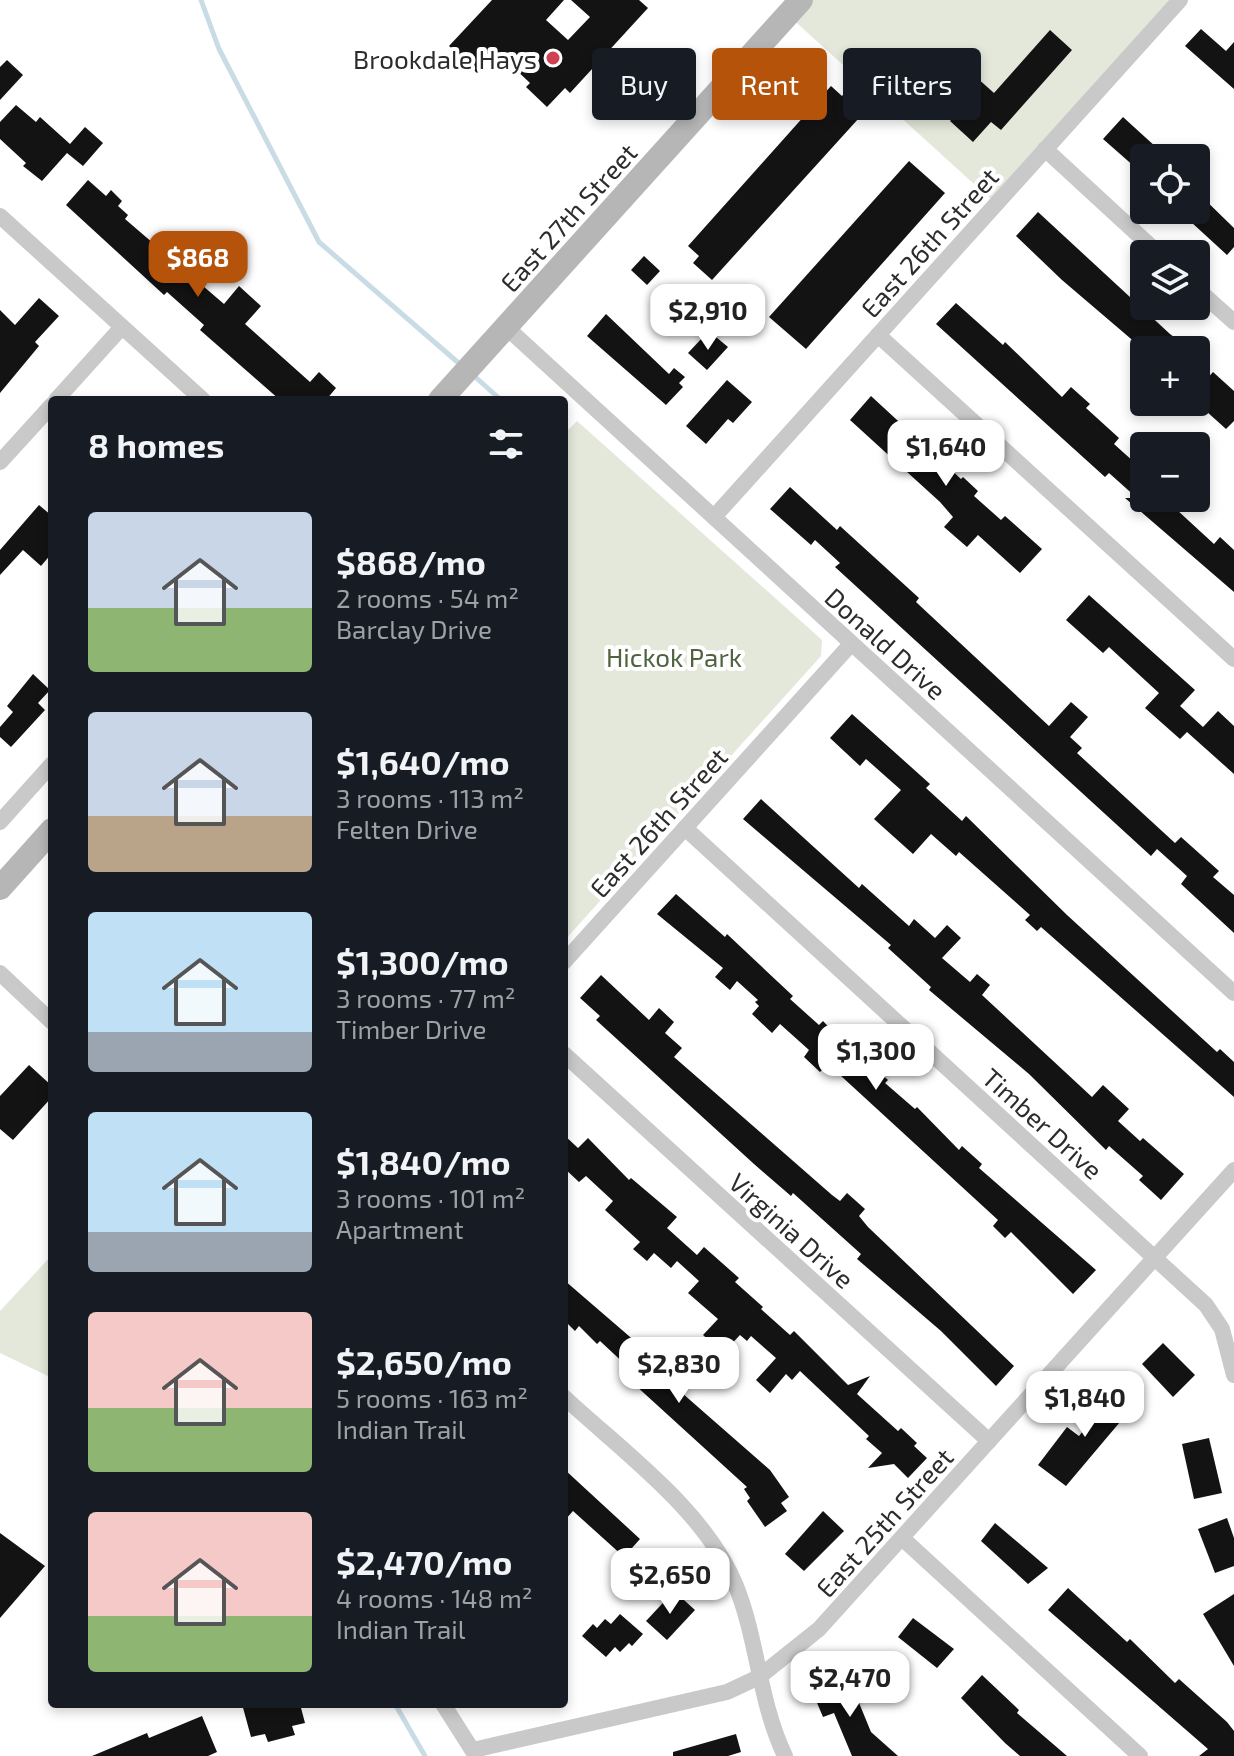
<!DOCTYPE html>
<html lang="en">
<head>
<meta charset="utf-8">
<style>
	:root { --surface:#171b24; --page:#242831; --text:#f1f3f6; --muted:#9ea1a6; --accent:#b45309 }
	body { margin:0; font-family:"Exo 2",sans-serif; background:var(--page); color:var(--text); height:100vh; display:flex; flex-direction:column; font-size:30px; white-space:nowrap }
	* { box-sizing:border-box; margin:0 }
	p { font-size:26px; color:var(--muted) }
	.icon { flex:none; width:44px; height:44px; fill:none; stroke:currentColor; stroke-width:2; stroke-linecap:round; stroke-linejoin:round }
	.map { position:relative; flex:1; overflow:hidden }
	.drawer { position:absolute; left:48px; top:396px; width:520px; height:1312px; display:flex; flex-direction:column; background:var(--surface); border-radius:8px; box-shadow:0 4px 12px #0003 }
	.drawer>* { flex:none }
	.banner { position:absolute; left:592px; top:48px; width:522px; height:72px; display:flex; gap:16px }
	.controls { position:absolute; left:1130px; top:144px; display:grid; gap:16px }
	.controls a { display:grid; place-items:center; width:80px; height:80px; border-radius:8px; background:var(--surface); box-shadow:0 4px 12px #0003; font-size:40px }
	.price { position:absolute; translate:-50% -68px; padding:0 18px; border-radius:16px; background:#fff; color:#222; font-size:26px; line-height:52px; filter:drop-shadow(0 2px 4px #0008) }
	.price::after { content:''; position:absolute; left:50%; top:48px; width:24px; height:18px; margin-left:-12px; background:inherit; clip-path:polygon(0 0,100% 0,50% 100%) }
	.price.on { background:var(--accent); color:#fff }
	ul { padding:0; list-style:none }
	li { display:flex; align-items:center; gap:24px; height:200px; padding:0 40px }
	li span { display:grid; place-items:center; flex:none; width:224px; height:160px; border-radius:8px; color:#555 }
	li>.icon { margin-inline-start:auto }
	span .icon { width:96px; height:96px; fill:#fffc; stroke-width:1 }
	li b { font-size:34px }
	h2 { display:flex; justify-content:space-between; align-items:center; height:96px; padding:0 40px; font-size:34px }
	.pill { padding:0 28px; border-radius:8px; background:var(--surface); box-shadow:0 4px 12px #0003; font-size:28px; line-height:72px }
	.pill.on { background:var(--accent); color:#fff }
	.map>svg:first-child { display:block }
	.green { fill:#e3e8db }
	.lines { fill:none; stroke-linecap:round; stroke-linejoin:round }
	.stream { stroke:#c9dce6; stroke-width:5 }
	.building { fill:#131313 }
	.minor { stroke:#c9c9c9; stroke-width:16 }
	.secondary { stroke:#b6b6b6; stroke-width:24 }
	.poi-dot { fill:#d04152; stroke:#fff; stroke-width:3 }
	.labels { text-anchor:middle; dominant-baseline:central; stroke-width:8; stroke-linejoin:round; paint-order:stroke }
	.poi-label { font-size:26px; fill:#2c2c2c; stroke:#fff; text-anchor:end }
	.street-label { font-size:26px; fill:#2c2c2c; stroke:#fff }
	.park-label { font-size:26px; fill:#51623f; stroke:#fff }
</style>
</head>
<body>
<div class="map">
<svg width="1234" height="1756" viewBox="0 0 1234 1756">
	<rect width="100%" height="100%" fill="#fff"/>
	<g class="green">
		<polygon points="801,0 1180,0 996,204 788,15"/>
		<polygon points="577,421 822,640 821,656 564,941 564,434"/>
		<polygon points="52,1255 52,1378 0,1353 0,1311"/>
	</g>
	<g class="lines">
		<g class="stream">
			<polyline points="201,0 219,49 319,242 462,366"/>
			<polyline points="473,375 501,400"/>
			<polyline points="395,1704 425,1756"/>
		</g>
	</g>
	<g class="building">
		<polygon points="492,0 564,0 546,20 568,40 590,17 571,0 639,0 648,8 570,93 565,88 547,107 526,87 530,83 497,52 477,73 449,46"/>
		<polygon points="1201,29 1226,51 1234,42 1234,89 1185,46"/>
		<polygon points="1050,30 1072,50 1001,130 991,122 973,142 950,121 974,95 967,88 976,77 994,93"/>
		<polygon points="7,60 23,75 0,100 0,67"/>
		<polygon points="831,86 842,96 848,89 869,107 712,280 693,263 699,256 688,246"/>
		<polygon points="16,105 36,122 40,117 70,144 85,127 103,143 83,166 67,153 42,181 23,166 26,163 0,139 0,122"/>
		<polygon points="1123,117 1168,158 1144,158 1144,175 1103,139"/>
		<polygon points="909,161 945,193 806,349 769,317"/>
		<polygon points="88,180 106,196 111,190 122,201 118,206 128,215 125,219 224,304 239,286 261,306 245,324 310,382 319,372 336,388 326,400 280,400 200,330 204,325 167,292 164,295 66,205"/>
		<polygon points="1196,191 1234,228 1234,247 1227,255 1178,210 1196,210"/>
		<polygon points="1038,212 1170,334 1191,350 1144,350 1062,280 1016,236"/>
		<polygon points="644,256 660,271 647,285 631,270"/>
		<polygon points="39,298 59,316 35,342 39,346 0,393 0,310 15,325"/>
		<polygon points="956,303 1003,345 1005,342 1062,397 1071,387 1090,404 1086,408 1119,438 1114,444 1144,471 1144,498 1164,498 1214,544 1220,537 1234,550 1234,592 1125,498 1137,498 1109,473 1105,477 936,324"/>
		<polygon points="606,314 669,374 674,368 685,377 679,383 683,387 666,405 587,336"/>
		<polygon points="703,337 711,343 716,337 728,347 707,370 688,353"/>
		<polygon points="1213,372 1234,391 1234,421 1226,429 1196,402 1196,391"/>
		<polygon points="727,380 752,402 733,423 728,419 706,444 686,426"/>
		<polygon points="871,396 961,479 963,477 978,491 974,496 1001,520 1005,516 1042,549 1020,573 978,535 967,547 944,527 953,517 940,502 850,420"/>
		<polygon points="790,487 837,530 840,526 919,598 916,602 1049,726 1071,702 1088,717 1070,737 1082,748 1077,753 1175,843 1181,837 1219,871 1213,877 1234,895 1234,933 1181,884 1187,876 1157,849 1151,856 835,567 840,563 815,540 811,545 770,509"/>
		<polygon points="39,505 52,516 52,553 41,566 23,550 0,575 0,550"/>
		<polygon points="1089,595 1195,690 1180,706 1203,727 1218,711 1234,726 1234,774 1187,732 1180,739 1145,708 1159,693 1109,647 1103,653 1066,620"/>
		<polygon points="33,674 50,690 38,703 45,710 11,747 0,737 0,727 13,712 7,706"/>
		<polygon points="852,714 930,784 926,788 962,821 966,816 1067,915 1217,1052 1220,1049 1234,1062 1234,1097 1041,927 1037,931 1025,920 1030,915 959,852 956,856 931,834 913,854 874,819 901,790 866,759 860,766 830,738"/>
		<polygon points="761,799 859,888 862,884 909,926 914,919 935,938 947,925 961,938 942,958 970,982 977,974 990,985 982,995 1092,1097 1103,1085 1129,1109 1118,1121 1140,1141 1143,1138 1184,1174 1161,1200 1139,1180 1143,1176 1109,1146 1106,1150 1029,1074 929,990 931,987 888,948 891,945 743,819"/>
		<polygon points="676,894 725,937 727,934 793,996 790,999 819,1025 823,1021 867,1067 870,1064 888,1080 885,1083 915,1109 917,1107 959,1150 962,1146 982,1164 979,1168 1096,1270 1073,1294 1011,1232 1005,1238 993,1226 998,1220 828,1064 820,1072 804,1057 809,1050 780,1024 772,1033 752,1014 759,1006 755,1002 758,1000 737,981 730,990 715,977 723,968 657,914"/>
		<polygon points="601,975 649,1020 659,1008 674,1022 665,1033 682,1048 674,1057 832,1195 840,1201 847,1193 865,1209 859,1216 868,1227 1014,1366 996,1386 941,1331 857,1259 861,1254 793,1193 791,1196 754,1164 596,1020 600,1016 580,998"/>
		<polygon points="29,1065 52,1086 52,1097 13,1140 0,1129 0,1096"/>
		<polygon points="564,1135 578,1148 588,1138 629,1180 631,1178 677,1217 667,1228 697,1255 704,1247 739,1278 735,1282 763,1307 761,1309 790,1335 794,1331 848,1385 870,1376 857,1394 898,1431 901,1428 917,1443 914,1446 927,1458 908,1478 894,1464 868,1468 882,1453 866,1439 869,1436 800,1371 792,1380 786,1374 770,1393 756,1380 776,1358 751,1336 747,1341 740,1335 723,1353 703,1335 718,1319 688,1293 699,1281 677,1261 671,1268 654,1253 647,1261 633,1249 640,1242 605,1210 613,1201 586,1176 579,1182 564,1168"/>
		<polygon points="564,1280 651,1355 656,1350 669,1362 665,1366 672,1373 666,1379 770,1470 789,1497 781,1503 787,1511 765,1527 747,1501 750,1498 744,1489 747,1487 623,1374 629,1368 600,1341 597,1344 579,1326 575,1331 564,1320"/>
		<polygon points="1163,1343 1195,1375 1173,1397 1142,1364"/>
		<polygon points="1116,1388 1136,1403 1066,1486 1038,1465 1067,1427 1079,1436"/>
		<polygon points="1209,1438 1222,1493 1194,1499 1182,1444"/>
		<polygon points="564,1469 640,1539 624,1557 573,1511 564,1521"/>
		<polygon points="823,1511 844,1531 804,1571 785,1554"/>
		<polygon points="1227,1518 1234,1538 1234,1566 1215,1573 1198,1529"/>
		<polygon points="995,1523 1048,1568 1028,1584 981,1541"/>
		<polygon points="0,1533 45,1566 0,1618"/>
		<polygon points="1068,1588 1127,1642 1130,1639 1175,1683 1179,1679 1227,1722 1234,1731 1234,1756 1199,1756 1208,1749 1048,1610"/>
		<polygon points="674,1591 695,1610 667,1640 646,1621"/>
		<polygon points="1234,1594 1234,1666 1203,1614"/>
		<polygon points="620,1614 643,1634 632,1646 629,1643 620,1652 615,1647 606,1657 582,1636 593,1624 597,1628 605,1619 611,1624"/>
		<polygon points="913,1618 954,1649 937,1668 898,1637"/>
		<polygon points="982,1675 1019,1710 1017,1713 1067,1756 1020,1756 1005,1743 961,1698"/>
		<polygon points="848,1676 871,1732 898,1756 852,1756 834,1713 823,1717 812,1691"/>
		<polygon points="242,1704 300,1704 305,1723 292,1726 295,1735 268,1742 265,1734 251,1737"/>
		<polygon points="202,1716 217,1752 208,1756 92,1756 147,1733 149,1738"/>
		<polygon points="736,1734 741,1752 728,1756 673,1756 673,1752"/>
	</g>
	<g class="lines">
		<g class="minor">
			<polyline points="1045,149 1159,254"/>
			<polyline points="0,216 203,400"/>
			<polyline points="1196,288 1234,322"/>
			<polyline points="506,327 1234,993"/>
			<polyline points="878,335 1234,659"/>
			<polyline points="56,400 122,327"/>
			<polyline points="0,462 52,405"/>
			<polyline points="714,517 1180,0"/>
			<polyline points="0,822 52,764"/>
			<polyline points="685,828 1206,1305 1222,1329 1234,1375"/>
			<polyline points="564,962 851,644"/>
			<polyline points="0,973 52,1022"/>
			<polyline points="564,1054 989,1441"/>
			<path d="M564,1397C622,1451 706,1511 736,1586C758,1641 759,1702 785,1756"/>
			<polyline points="902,1538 1140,1756"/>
			<polyline points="443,1704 476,1756"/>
			<polyline points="473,1750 727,1692 759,1677 819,1629 1234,1170"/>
		</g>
		<g class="secondary">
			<polyline points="440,400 801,0"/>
			<polyline points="0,888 52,830"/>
		</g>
	</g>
	<circle class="poi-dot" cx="553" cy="58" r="8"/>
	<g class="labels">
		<g class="poi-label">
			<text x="537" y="58">Brookdale Hays</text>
		</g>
		<g class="street-label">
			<text transform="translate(568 217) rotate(-48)">East 27th Street</text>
			<text transform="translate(929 242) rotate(-48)">East 26th Street</text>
			<text transform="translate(886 643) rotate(42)">Donald Drive</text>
			<text transform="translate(658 822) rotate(-48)">East 26th Street</text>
			<text transform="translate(1043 1123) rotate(42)">Timber Drive</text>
			<text transform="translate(792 1230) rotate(42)">Virginia Drive</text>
			<text transform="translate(884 1522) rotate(-48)">East 25th Street</text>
		</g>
		<g class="park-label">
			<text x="674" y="656">Hickok Park</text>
		</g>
	</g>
</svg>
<div class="controls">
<a><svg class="icon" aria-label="locate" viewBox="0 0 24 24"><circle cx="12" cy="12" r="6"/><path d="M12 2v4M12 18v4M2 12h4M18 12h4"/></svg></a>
<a><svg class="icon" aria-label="layers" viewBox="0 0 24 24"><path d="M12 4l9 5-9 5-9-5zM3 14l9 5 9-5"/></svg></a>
<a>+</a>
<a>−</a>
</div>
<b class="price on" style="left:198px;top:299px">$868</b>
<b class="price" style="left:708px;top:352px">$2,910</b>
<b class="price" style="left:946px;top:488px">$1,640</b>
<b class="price" style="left:876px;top:1092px">$1,300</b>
<b class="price" style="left:679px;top:1405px">$2,830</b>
<b class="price" style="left:1085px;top:1439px">$1,840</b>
<b class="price" style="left:670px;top:1616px">$2,650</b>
<b class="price" style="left:850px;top:1719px">$2,470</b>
<div class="banner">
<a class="pill">Buy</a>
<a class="pill on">Rent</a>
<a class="pill">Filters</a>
</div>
<section class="drawer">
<h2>8 homes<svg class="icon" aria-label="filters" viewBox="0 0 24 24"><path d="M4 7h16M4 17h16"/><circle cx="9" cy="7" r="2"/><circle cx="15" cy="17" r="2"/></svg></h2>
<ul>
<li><span style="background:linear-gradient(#c9d6e8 60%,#8fb573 0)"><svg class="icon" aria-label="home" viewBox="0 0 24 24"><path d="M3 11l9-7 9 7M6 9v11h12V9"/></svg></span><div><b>$868/mo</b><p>2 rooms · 54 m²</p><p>Barclay Drive</p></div></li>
<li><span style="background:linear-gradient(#c9d6e8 65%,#b9a48a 0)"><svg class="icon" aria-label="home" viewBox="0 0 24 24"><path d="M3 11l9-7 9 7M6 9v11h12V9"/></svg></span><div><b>$1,640/mo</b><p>3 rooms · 113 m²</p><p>Felten Drive</p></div></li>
<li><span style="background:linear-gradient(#bfe0f5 75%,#9aa5b1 0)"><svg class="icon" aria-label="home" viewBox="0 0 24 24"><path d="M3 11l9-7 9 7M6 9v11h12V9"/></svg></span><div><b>$1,300/mo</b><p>3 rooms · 77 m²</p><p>Timber Drive</p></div></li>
<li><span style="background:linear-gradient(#bfe0f5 75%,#9aa5b1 0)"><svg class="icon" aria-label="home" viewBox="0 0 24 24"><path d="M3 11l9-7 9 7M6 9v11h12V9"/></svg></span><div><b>$1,840/mo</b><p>3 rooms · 101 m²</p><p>Apartment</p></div></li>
<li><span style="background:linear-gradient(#f6c9c9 60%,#8fb573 0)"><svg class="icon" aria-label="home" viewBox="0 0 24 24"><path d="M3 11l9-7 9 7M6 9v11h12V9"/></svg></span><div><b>$2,650/mo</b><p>5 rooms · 163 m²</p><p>Indian Trail</p></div></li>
<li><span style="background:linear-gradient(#f6c9c9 65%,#8fb573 0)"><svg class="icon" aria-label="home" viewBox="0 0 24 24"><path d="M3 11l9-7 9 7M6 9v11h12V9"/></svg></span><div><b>$2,470/mo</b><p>4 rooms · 148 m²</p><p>Indian Trail</p></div></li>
</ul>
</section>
</div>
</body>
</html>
